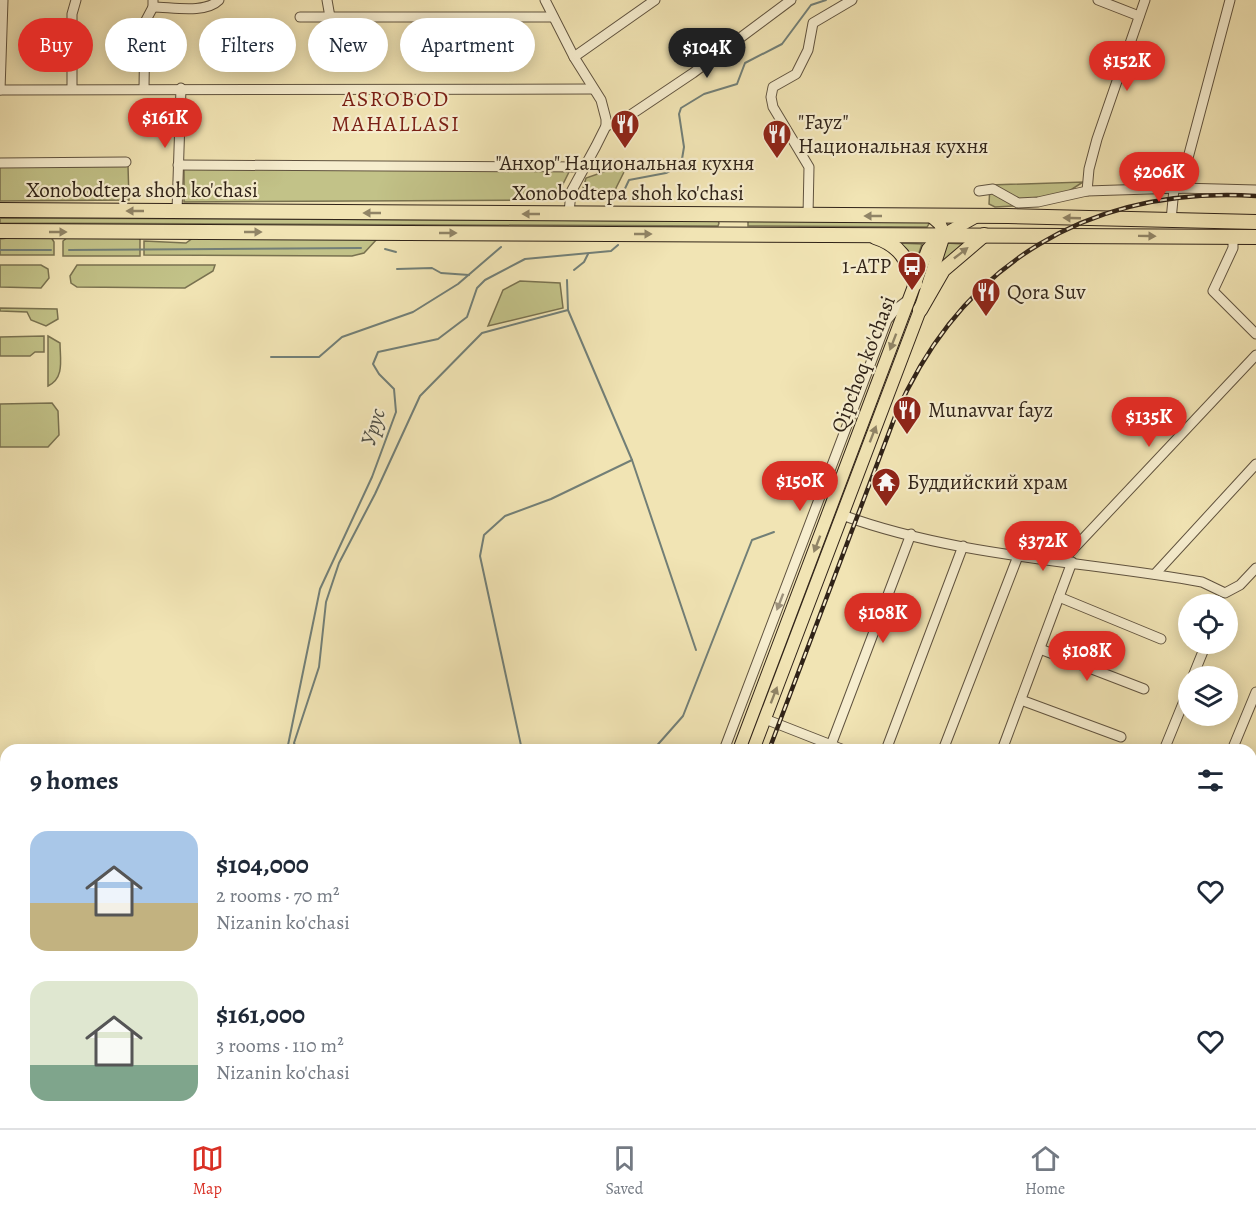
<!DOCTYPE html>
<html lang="en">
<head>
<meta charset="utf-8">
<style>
	:root { --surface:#fff; --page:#f6f6f7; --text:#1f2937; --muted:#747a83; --line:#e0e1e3; --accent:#d93025 }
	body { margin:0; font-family:Alegreya,serif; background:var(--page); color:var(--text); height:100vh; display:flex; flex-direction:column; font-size:22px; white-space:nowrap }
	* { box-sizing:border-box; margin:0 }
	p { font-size:20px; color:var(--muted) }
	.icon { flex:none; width:33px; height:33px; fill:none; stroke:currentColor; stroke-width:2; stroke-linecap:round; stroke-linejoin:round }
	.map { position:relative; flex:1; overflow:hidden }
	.panel { position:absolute; left:0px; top:744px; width:1257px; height:384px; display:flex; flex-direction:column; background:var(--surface); border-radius:18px 18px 0 0; box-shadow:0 3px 15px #0003 }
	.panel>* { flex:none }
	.top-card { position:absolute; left:18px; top:18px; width:600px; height:54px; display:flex; gap:12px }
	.controls { position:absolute; left:1178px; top:594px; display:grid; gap:12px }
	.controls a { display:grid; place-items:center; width:60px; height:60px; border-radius:50%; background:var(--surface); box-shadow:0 3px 15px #0003; font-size:30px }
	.price { position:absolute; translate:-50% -51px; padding:0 14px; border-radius:21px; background:var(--accent); color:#fff; font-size:20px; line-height:39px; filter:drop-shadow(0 2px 3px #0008) }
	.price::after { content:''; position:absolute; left:50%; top:36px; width:18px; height:14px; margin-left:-9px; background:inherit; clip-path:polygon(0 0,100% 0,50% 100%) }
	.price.active { background:#222; color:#fff }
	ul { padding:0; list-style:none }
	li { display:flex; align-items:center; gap:18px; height:150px; padding:0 30px }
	li span { display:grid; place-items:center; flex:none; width:168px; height:120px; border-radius:18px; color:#555 }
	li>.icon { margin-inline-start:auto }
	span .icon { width:72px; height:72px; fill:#fffc; stroke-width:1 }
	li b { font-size:26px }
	h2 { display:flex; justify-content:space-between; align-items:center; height:72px; padding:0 30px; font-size:26px }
	.pill { padding:0 21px; border-radius:27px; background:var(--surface); box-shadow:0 3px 15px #0003; font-size:21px; line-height:54px }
	.pill.active { background:var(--accent); color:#fff }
	.dock { display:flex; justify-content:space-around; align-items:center; height:84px; border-top:2px solid var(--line); background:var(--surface); font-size:16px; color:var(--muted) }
	.dock a { display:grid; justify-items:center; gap:3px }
	.dock .active { color:var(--accent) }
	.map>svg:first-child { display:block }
	.green { fill:#c2c288; stroke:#797250; stroke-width:1.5 }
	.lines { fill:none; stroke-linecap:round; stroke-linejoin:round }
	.stream { stroke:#727f77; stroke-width:2 }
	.minor-casing { stroke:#60533f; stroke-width:11 }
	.major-casing { stroke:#302318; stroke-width:14 }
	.highway-casing { stroke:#302318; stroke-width:16 }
	.minor { stroke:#f6edce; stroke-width:9 }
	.major { stroke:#f1e4b4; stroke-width:12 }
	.highway { stroke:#f1e4b4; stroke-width:14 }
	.rail-casing { stroke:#302318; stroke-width:4.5 }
	.rail { stroke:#f6edce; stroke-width:2; stroke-dasharray:7; stroke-linecap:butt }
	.oneway { fill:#908466 }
	.oneway2 { fill:#9d927c }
	.labels { text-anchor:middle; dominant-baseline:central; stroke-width:4.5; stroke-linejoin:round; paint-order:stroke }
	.poi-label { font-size:21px; fill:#302318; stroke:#f6edce; text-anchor:start }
	.street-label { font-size:21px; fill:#302318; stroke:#f6edce }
	.neighbourhood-label { font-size:22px; letter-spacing:1.5px; fill:#7a1f14; stroke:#f6edce }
	.water-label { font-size:22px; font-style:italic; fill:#515147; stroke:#f6edce }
</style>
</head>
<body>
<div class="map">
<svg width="1256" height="1128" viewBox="0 0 1256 1128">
	<rect width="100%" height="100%" fill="#f1e4b4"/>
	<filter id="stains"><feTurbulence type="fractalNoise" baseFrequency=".00333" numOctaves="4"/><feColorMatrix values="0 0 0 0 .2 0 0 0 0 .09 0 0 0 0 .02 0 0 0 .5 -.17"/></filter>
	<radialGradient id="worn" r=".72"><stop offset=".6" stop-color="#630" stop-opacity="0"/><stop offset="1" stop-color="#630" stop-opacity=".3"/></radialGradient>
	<g class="green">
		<polygon points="128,166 129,200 0,201 0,167"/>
		<polygon points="184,168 570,170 555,200 184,202"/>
		<polygon points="626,168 612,196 581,195 586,178 612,169"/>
		<polygon points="1083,182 1049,204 995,207 989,204 990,185"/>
		<polygon points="0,218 718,221 719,223 718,226 0,223"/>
		<polygon points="748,221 928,222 929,224 927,227 748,226"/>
		<polygon points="17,237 51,237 54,242 54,255 0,255 0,239"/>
		<polygon points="68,237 140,237 140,256 63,256 63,241"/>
		<polygon points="193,238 377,239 364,253 352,256 144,255 144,241 186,243"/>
		<polygon points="897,243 922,244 914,267"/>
		<polygon points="946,243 963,244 938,268"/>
		<polygon points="0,265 41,265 48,269 49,278 41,288 0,287"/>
		<polygon points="77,265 215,265 213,271 185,288 77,287 71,283 70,276"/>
		<polygon points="520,281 560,283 563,308 488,326 503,290"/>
		<polygon points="0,308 57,309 58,319 46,326 31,320 27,312 0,311"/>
		<polygon points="44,336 44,352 35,352 30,356 0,356 0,337"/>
		<path d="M48,336L60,343C60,359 65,378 48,386Z"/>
		<polygon points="52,403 58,411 59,435 48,447 0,447 0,404"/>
	</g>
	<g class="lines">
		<g class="stream">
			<polyline points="622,195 629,180 666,173 681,165 684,147 679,114 681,108 704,94 737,84 745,63 782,44 811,5 826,0"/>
			<polyline points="385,249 396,252"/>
			<polyline points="0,250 51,250"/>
			<polyline points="69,250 361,248"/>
			<polyline points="397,269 432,268 441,273 469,275"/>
			<polyline points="574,270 584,262 588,254"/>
			<polyline points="567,280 568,310 632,460 696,650"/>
			<polyline points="271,357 319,357 342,337 413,312 458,284 501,247"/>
			<polyline points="287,750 320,589 372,477 396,412 394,389 379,374 373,364 378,352 438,339 467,317 477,288 485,280 525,259 611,251 618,245"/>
			<polyline points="297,750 294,743 319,667 326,602 339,563 375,494 420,396 482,333 568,310"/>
			<polyline points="522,750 480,556 484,535 505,516 551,499 632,460"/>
			<polyline points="653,750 683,716 752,540 774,532"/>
			<polyline points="0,1011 6,1011"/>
			<polyline points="0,1064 6,1064"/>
			<polyline points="553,1122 556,1128"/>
			<polyline points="1251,1122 1256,1115"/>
			<polyline points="1246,1128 1251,1122"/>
		</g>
		<g class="minor-casing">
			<g id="minor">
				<polyline points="327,0 330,17"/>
				<polyline points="545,0 574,57 601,100 606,119 606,126 596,146 571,192 569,213"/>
				<polyline points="1098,0 1139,16"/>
				<path d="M153,7C172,7 205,14 219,0"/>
				<polyline points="300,17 553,17"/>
				<polyline points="574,57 655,0"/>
				<polyline points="144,88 145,22 153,7 153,0"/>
				<polyline points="72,89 72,14 76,0"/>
				<polyline points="0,90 593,89"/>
				<polyline points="0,90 3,0"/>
				<polyline points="606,126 623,120 693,73 791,0"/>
				<polyline points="0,163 126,162"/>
				<polyline points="178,165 585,167"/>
				<polyline points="1180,188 1230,0"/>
				<polyline points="979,191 993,189 1018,203 1038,202 1087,191 1180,188 1256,190"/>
				<polyline points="1087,191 1089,169 1097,139 1145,0"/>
				<polyline points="177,211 181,88"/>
				<polyline points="808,215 809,167 773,107 771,97 773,87 796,74 808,50 813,23 852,0"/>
				<polyline points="1171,220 1174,189"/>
				<polyline points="1233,237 1233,248 1213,291 1256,334"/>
				<path d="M842,515C957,557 1083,561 1202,582L1225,593L1240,585L1256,568"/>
				<polyline points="1062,561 1256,355"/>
				<polyline points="1155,574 1256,464"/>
				<polyline points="1059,597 1161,639"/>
				<polyline points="1040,649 1144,689"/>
				<polyline points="1193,676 1206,644"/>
				<polyline points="1021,700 1121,737"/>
				<polyline points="765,719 844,750"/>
				<polyline points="831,745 911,534"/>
				<polyline points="724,750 887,320 896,309 908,300"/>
				<polyline points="886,750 963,546"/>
				<polyline points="943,750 1018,556"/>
				<polyline points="1002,750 1072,562"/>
				<polyline points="1164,750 1188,691"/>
				<polyline points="1232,750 1256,692"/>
				<polyline points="1251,885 1256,873"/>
				<polyline points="1251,954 1256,957"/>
				<polyline points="1251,1052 1256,1056"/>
				<polyline points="1217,1122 1224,1128"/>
				<polyline points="238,1128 239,1122"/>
				<polyline points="394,1128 412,1122"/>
				<polyline points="582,1128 584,1122"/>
				<polyline points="1034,1128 1037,1122"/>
				<polyline points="1119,1128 1122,1122"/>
			</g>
		</g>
		<g class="major-casing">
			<g id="major">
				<polyline points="739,750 928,249 938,238 977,216"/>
				<polyline points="753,750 920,310 944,235 940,224 931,216"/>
				<polyline points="596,1128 598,1122"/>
				<polyline points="611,1128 613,1122"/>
			</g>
		</g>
		<g class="highway-casing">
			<g id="highway">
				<polyline points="0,210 1008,216 1256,222"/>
				<polyline points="0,231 1256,237"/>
				<path d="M875,237C900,245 908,260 915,284"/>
				<polyline points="920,310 943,270 984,235"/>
			</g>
		</g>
		<use href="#minor" class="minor"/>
		<use href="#major" class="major"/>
		<use href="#highway" class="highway"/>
		<g class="rail-casing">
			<g id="rail">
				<path d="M769,750L896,414C962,262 1092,186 1256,196"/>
				<polyline points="626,1128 628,1122"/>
			</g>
		</g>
		<use href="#rail" class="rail"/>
	</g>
	<defs><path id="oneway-solid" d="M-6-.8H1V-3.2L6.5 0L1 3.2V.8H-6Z" transform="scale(1.5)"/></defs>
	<g class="oneway">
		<use href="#oneway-solid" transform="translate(135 211) rotate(-180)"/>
		<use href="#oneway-solid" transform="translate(372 213) rotate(-180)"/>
		<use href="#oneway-solid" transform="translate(531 214) rotate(-180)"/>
		<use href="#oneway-solid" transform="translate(873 216) rotate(-180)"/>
		<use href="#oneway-solid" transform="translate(1072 218) rotate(-178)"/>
		<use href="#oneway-solid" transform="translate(58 232)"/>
		<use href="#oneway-solid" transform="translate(253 232)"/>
		<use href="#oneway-solid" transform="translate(448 233)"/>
		<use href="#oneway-solid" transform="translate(643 234)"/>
		<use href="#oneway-solid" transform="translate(1147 236) rotate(1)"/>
		<use href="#oneway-solid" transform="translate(961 253) rotate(-38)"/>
		<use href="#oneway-solid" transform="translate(893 342) rotate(111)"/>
		<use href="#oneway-solid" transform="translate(873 434) rotate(-69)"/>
		<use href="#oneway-solid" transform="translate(817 544) rotate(111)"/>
		<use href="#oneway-solid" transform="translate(774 695) rotate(-69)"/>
	</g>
	<use class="oneway2" href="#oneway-solid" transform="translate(780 602) rotate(111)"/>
	<defs>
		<g id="restaurant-pin" transform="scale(1.5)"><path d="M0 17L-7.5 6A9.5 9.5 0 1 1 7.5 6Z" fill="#8f2418" stroke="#f6edce"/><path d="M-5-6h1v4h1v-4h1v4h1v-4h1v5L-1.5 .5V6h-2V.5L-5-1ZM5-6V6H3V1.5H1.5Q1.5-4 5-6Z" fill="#fff"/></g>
		<g id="bus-pin" transform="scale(1.5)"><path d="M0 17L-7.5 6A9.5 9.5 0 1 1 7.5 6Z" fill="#8f2418" stroke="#f6edce"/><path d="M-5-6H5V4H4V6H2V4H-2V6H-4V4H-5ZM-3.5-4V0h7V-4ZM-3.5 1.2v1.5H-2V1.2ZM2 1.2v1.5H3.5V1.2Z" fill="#fff"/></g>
		<g id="temple-pin" transform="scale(1.5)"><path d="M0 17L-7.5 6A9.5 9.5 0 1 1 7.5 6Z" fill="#8f2418" stroke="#f6edce"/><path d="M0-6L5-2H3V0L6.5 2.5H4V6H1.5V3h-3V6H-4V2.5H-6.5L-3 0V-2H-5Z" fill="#fff"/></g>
	</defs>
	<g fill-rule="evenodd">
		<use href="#restaurant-pin" x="625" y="124"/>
		<use href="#restaurant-pin" x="777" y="134"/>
		<use href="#bus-pin" x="912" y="266"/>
		<use href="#restaurant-pin" x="986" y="292"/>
		<use href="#restaurant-pin" x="907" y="410"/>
		<use href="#temple-pin" x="886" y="482"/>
	</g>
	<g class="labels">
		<g class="poi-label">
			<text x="798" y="122">"Fayz"<tspan x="798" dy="24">Национальная кухня</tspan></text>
			<text x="625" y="163" text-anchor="middle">"Анхор" Национальная кухня</text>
			<text x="891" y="266" text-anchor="end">1-ATP</text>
			<text x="1007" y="292">Qora Suv</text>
			<text x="928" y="410">Munavvar fayz</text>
			<text x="907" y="482">Буддийский храм</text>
		</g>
		<g class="street-label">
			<text x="142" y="190">Xonobodtepa shoh ko'chasi</text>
			<text x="628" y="193">Xonobodtepa shoh ko'chasi</text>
			<text transform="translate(863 364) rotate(-69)">Qipchoq ko'chasi</text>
		</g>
		<g class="neighbourhood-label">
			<text x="396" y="99">ASROBOD<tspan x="396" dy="25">MAHALLASI</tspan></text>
		</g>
		<g class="water-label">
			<text transform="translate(373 427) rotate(-73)">Урус</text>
		</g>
	</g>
	<rect width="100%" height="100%" filter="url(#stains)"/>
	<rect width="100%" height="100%" fill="url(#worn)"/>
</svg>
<div class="controls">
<a><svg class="icon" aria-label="locate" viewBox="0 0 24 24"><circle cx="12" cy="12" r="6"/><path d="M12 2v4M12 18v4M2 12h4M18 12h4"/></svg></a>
<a><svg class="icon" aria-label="layers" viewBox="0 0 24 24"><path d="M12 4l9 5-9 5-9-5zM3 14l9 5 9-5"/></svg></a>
</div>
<b class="price active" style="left:707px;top:79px">$104K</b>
<b class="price" style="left:1127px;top:92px">$152K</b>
<b class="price" style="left:165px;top:149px">$161K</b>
<b class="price" style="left:1159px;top:203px">$206K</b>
<b class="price" style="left:1149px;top:448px">$135K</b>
<b class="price" style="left:800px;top:512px">$150K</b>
<b class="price" style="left:1043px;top:572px">$372K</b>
<b class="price" style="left:883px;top:644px">$108K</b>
<b class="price" style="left:1087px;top:682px">$108K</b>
<div class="top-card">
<a class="pill active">Buy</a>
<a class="pill">Rent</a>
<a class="pill">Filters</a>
<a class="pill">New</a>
<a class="pill">Apartment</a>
</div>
<section class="panel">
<h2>9 homes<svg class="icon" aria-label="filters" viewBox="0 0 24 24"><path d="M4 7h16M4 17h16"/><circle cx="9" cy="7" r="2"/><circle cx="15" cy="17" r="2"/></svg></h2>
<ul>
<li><span style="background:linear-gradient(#a9c7e8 60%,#c2b280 0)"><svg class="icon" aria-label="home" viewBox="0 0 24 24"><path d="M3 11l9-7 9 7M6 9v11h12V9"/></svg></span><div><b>$104,000</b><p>2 rooms · 70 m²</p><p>Nizanin ko'chasi</p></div><svg class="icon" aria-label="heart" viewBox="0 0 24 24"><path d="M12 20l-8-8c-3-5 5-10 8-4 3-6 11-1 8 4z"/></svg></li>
<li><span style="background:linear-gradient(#dfe7d0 70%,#7fa58c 0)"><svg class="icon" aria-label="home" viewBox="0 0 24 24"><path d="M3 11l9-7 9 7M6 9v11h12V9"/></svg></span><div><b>$161,000</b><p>3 rooms · 110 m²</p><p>Nizanin ko'chasi</p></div><svg class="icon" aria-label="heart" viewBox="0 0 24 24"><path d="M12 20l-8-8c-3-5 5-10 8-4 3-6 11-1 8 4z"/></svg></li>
</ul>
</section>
</div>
<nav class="dock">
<a class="active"><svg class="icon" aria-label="map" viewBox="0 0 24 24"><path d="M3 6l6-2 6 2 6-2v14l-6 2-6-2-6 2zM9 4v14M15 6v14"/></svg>Map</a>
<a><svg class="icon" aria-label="saved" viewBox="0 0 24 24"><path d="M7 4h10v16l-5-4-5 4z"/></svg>Saved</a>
<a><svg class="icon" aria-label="home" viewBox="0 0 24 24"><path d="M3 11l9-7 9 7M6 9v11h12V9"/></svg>Home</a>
</nav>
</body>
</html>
